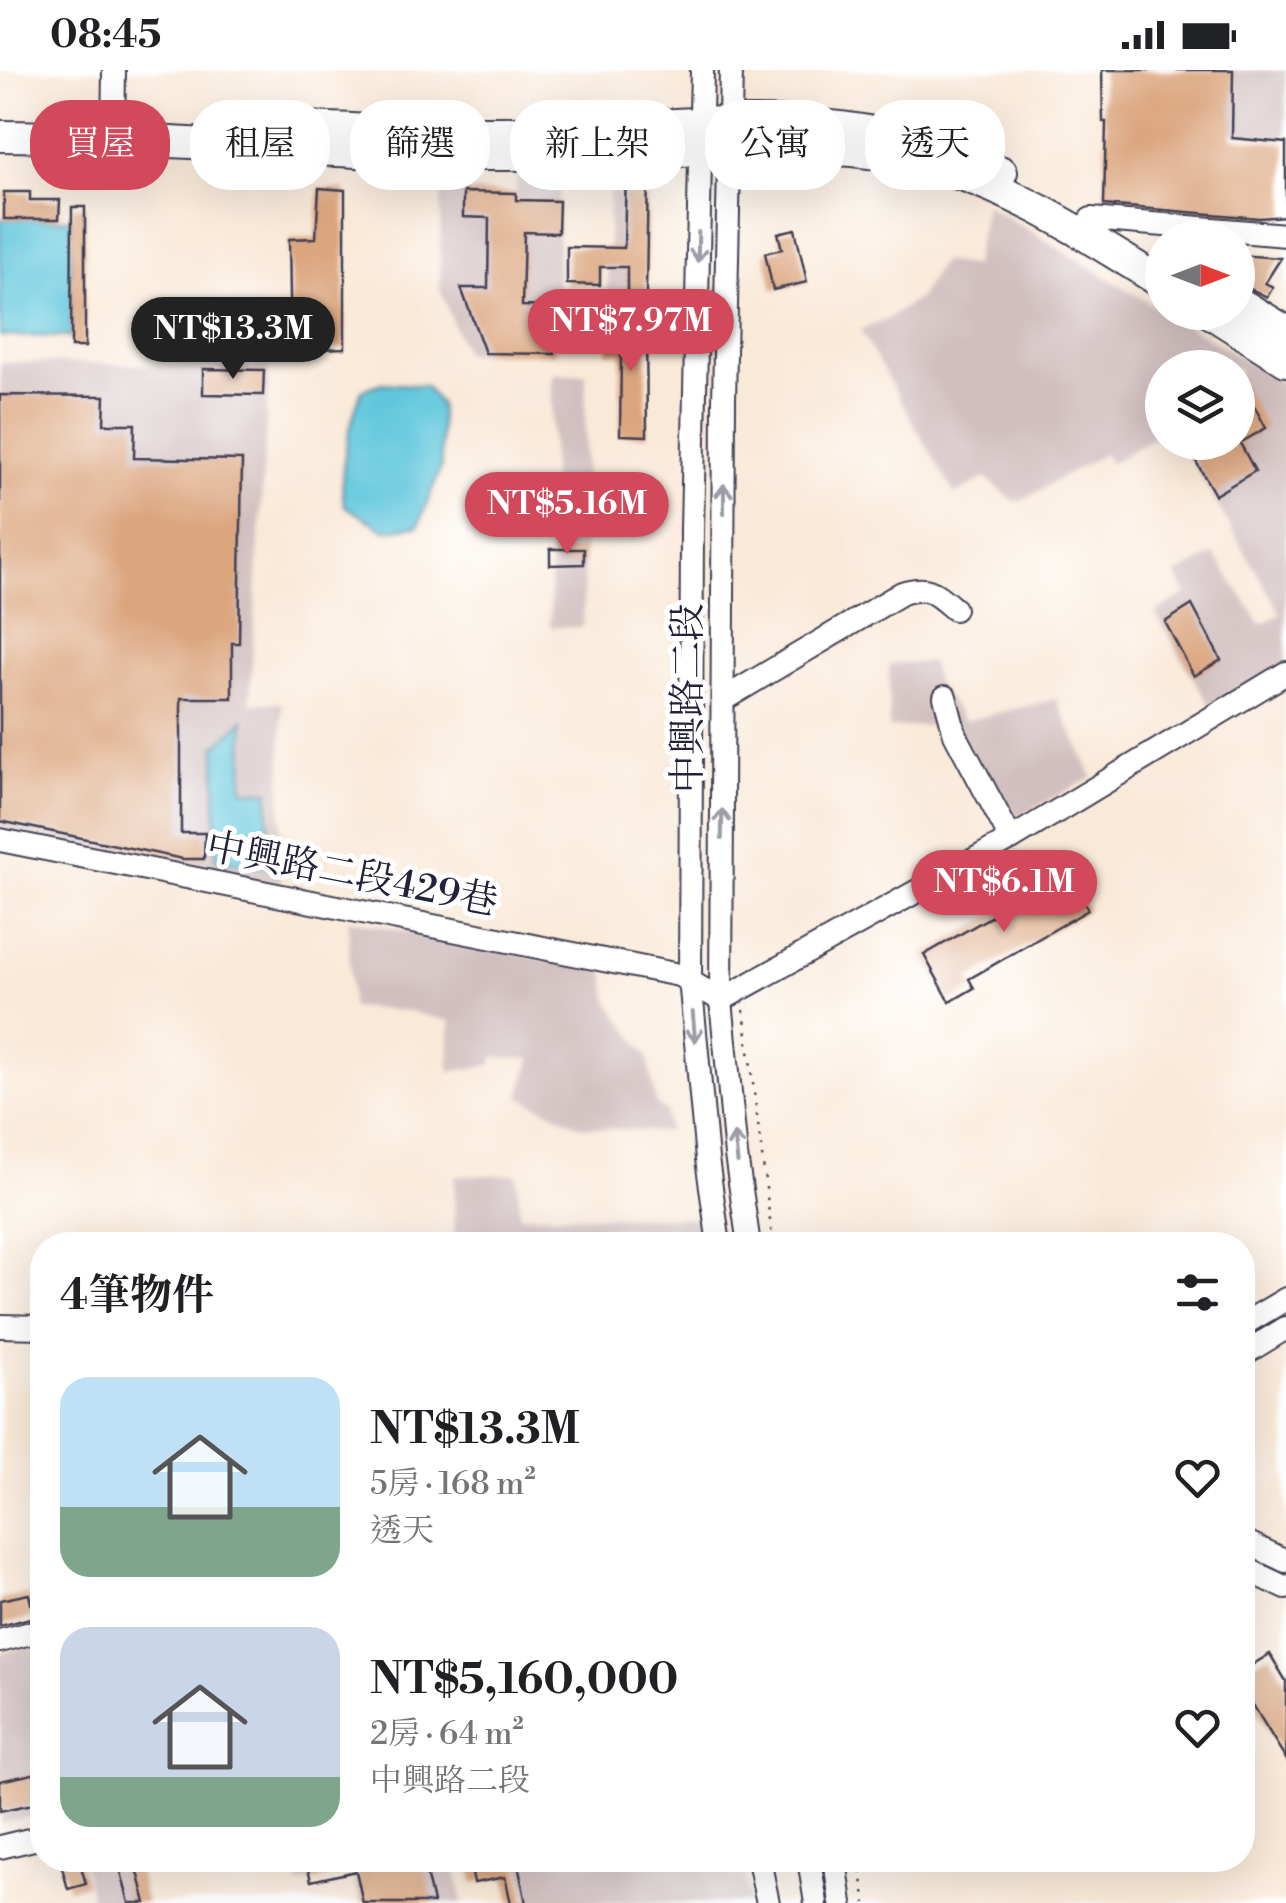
<!DOCTYPE html>
<html lang="zh-TW">
<head>
<meta charset="utf-8">
<style>
	:root { --surface:#fff; --page:#f2f2f2; --text:#202124; --muted:#757577; --accent:#d1495b }
	body { margin:0; font-family:"Libre Bodoni","Noto Serif TC",serif; background:var(--page); color:var(--text); height:100vh; display:flex; flex-direction:column; font-size:38px; white-space:nowrap }
	* { box-sizing:border-box; margin:0 }
	p { font-size:32px; color:var(--muted) }
	.icon { flex:none; width:55px; height:55px; fill:none; stroke:currentColor; stroke-width:2; stroke-linecap:round; stroke-linejoin:round }
	.map { position:relative; flex:1; overflow:hidden }
	.sheet { position:absolute; left:30px; top:1162px; width:1225px; height:640px; display:flex; flex-direction:column; background:var(--surface); border-radius:40px; box-shadow:0 10px 40px #0002 }
	.sheet>* { flex:none }
	.guide { position:absolute; left:30px; top:30px; width:1228px; height:90px; display:flex; gap:20px }
	.needle { width:65px; rotate:90deg }
	.fabs { position:absolute; left:1145px; top:150px; display:grid; gap:20px }
	.fabs a { display:grid; place-items:center; width:110px; height:110px; border-radius:50%; background:var(--surface); box-shadow:0 10px 40px #0002; font-size:50px }
	.price { position:absolute; translate:-50% -85px; padding:0 22px; border-radius:35px; background:var(--accent); color:#fff; font-size:32px; line-height:65px; filter:drop-shadow(0 2px 5px #0008) }
	.price::after { content:''; position:absolute; left:50%; top:60px; width:30px; height:22px; margin-left:-15px; background:inherit; clip-path:polygon(0 0,100% 0,50% 100%) }
	.price.current { background:#222; color:#fff }
	ul { padding:0; list-style:none }
	li { display:flex; align-items:center; gap:30px; height:250px; padding:0 30px }
	li span { display:grid; place-items:center; flex:none; width:280px; height:200px; border-radius:30px; color:#555 }
	li>.icon { margin-inline-start:auto }
	span .icon { width:120px; height:120px; fill:#fffc; stroke-width:1 }
	li b { font-size:42px }
	h2 { display:flex; justify-content:space-between; align-items:center; height:120px; padding:0 30px; font-size:42px }
	.chip { padding:0 35px; border-radius:40px; background:var(--surface); box-shadow:0 10px 40px #0002; font-size:35px; line-height:90px }
	.chip.current { background:var(--accent); color:#fff }
	.status { display:flex; justify-content:space-between; align-items:center; height:70px; padding:0 50px; background:var(--surface); direction:ltr }
	.status svg { height:28px; fill:currentColor }
	.map>svg:first-child { display:block }
	.industrial { fill:#d1bfbf }
	.water { fill:#5fc6dc; stroke:#40748c; stroke-width:2.5 }
	.lines { fill:none; stroke-linecap:round; stroke-linejoin:round }
	.stream { stroke:#5fc6dc; stroke-width:5 }
	.building { fill:#dba57e }
	.minor-casing { stroke:#424053; stroke-width:26 }
	.major-casing { stroke:#424053; stroke-width:34 }
	.path { stroke:#424053; stroke-width:2.5; stroke-dasharray:2.5 8; stroke-linecap:butt }
	.minor { stroke:#fff; stroke-width:22 }
	.major { stroke:#fff; stroke-width:30 }
	.oneway { stroke:#9c9ca7 }
	.labels { text-anchor:middle; dominant-baseline:central; stroke-width:10; stroke-linejoin:round; paint-order:stroke }
	.street-label { font-size:38px; fill:#22223b; stroke:#fff }
</style>
</head>
<body>
<div class="status"><b>08:45</b><svg viewBox="0 0 49 12"><path d="M0 12V9h3v3zM5 12V6h3v6zM10 12V3h3v9zM15 12V0h3v12zM26 1h20v11H26zM47 4h2v5h-2z"/></svg></div>
<div class="map">
<svg width="1286" height="1833" viewBox="0 0 1286 1833">
	<rect width="100%" height="100%" fill="#fff"/>
	<filter id="ink" filterUnits="userSpaceOnUse"><feTurbulence type="fractalNoise" baseFrequency=".01" numOctaves="2"/><feDisplacementMap in="SourceGraphic" scale="20" xChannelSelector="R" yChannelSelector="G"/><feConvolveMatrix kernelMatrix="1 2 1 2 8 2 1 2 1" color-interpolation-filters="sRGB"/></filter>
	<filter id="wash" filterUnits="userSpaceOnUse"><feTurbulence type="fractalNoise" baseFrequency=".0048" numOctaves="4" result="noise"/><feDisplacementMap in="SourceGraphic" scale="40" xChannelSelector="R" yChannelSelector="G"/><feGaussianBlur stdDeviation="2.25" result="paint"/><feColorMatrix in="noise" values="0 0 0 0 0 0 0 0 0 0 0 0 0 0 0 0 0 1.4 0 .05"/><feComposite in="paint" operator="in"/></filter>
	<g filter="url(#wash)">
		<rect width="100%" height="100%" fill="#f9e9d8"/>
		<g class="industrial">
			<polygon points="1102,0 1286,0 1286,68 1103,52"/>
			<polygon points="648,96 646,252 607,252 610,98"/>
			<polygon points="560,103 555,284 511,283 517,105"/>
			<polygon points="464,105 463,147 489,148 488,218 461,219 485,283 464,283 440,219 441,106"/>
			<polygon points="985,134 1286,315 1286,593 1211,638 1155,543 1187,524 1176,505 1214,484 1261,554 1281,544 1181,373 1238,372 1238,298 1162,298 1162,362 1110,394 1104,383 1021,431 1014,431 985,408 955,425 860,260 887,249 919,228 941,191 973,196"/>
			<polygon points="0,292 269,297 250,633 282,633 281,816 0,760"/>
			<polygon points="552,304 586,304 583,557 550,557"/>
			<polygon points="931,592 935,611 964,651 1056,629 1093,707 1000,756 945,654 889,658 889,594"/>
			<polygon points="348,849 605,902 609,932 648,987 656,1034 666,1042 667,1062 583,1057 520,1027 531,989 494,987 491,995 449,1002 450,951 406,941 351,937"/>
			<polygon points="517,1104 520,1145 696,1148 700,1175 454,1175 455,1106"/>
			<polygon points="42,1573 42,1744 0,1754 0,1583"/>
			<polygon points="82,1790 135,1790 146,1833 92,1833"/>
			<polygon points="294,1790 453,1790 463,1833 360,1833 352,1802 299,1814"/>
			<polygon points="519,1790 741,1790 751,1833 529,1833"/>
		</g>
		<g class="water">
			<polygon points="0,149 72,149 71,267 0,266"/>
			<path d="M382,313L425,316L440,335L441,397L418,456L385,460L345,436C336,406 351,349 362,320Z"/>
			<polygon points="244,649 243,720 269,721 268,797 216,790 216,676"/>
		</g>
		<g class="lines">
			<polyline class="stream" points="1242,1484 1286,1505"/>
		</g>
		<g id="blocks">
			<g class="building">
				<polygon points="1102,0 1233,0 1232,68 1286,73 1286,146 1259,148 1104,135 1106,52 1103,52"/>
				<polygon points="648,100 646,225 627,225 627,197 600,197 600,215 567,214 567,177 624,178 626,101"/>
				<polygon points="319,118 345,120 345,278 291,280 289,169 316,168"/>
				<polygon points="4,122 30,122 30,130 60,130 59,149 4,149"/>
				<polygon points="463,122 516,123 516,130 559,131 558,163 524,162 522,236 557,237 555,284 485,283 461,218 488,218 489,148 463,147"/>
				<polygon points="72,137 85,137 85,277 71,277"/>
				<polygon points="795,159 807,212 773,220 765,183 782,179 778,163"/>
				<polygon points="1238,185 1281,188 1265,213 1273,217 1267,227 1238,213"/>
				<polygon points="607,252 646,252 647,366 620,365 621,283 607,283"/>
				<polygon points="203,299 264,300 263,325 203,324"/>
				<polygon points="1238,306 1266,358 1240,373 1255,401 1215,425 1185,372 1238,372"/>
				<polygon points="0,325 105,326 104,354 135,354 134,388 242,390 239,573 232,573 232,628 181,628 181,763 205,763 204,789 183,789 0,751"/>
				<polygon points="550,479 584,479 584,494 550,495"/>
				<polygon points="1192,535 1221,590 1194,606 1165,552"/>
				<polygon points="1067,803 1088,840 969,909 974,918 950,932 924,885"/>
				<polygon points="29,1524 34,1547 0,1556 0,1530"/>
				<polygon points="1270,1584 1286,1611 1286,1689 1242,1617 1242,1601"/>
				<polygon points="42,1702 42,1732 0,1741 0,1711"/>
				<polygon points="60,1790 79,1790 86,1814 68,1819"/>
				<polygon points="118,1790 135,1790 146,1833 129,1833"/>
				<polygon points="306,1790 423,1790 433,1833 363,1833 356,1801 311,1811"/>
				<polygon points="469,1790 517,1790 526,1833 511,1833 505,1807 474,1813"/>
			</g>
		</g>
	</g>
	<g filter="url(#ink)">
		<use href="#blocks" fill-opacity="0" stroke="#424053" stroke-width="2.5"/>
		<g class="lines">
			<g class="minor-casing">
				<g id="minor">
					<polyline points="702,0 692,460 690,909 707,1089 719,1175"/>
					<polyline points="731,0 724,331 721,930 736,1085 749,1175"/>
					<polyline points="113,66 114,0"/>
					<polyline points="1091,149 1286,165"/>
					<polyline points="945,627 955,664 1011,769"/>
					<path d="M724,629L902,523C928,515 934,522 954,539"/>
					<polyline points="0,770 679,905 721,930 1011,769 1286,603"/>
					<polyline points="1242,1255 1286,1229"/>
					<polyline points="0,1256 42,1257"/>
					<polyline points="1242,1285 1286,1258"/>
					<polyline points="1242,1470 1286,1491"/>
					<polyline points="1242,1497 1286,1518"/>
					<polyline points="0,1571 42,1560"/>
					<polyline points="0,1777 42,1767"/>
					<polyline points="759,1790 768,1833"/>
					<polyline points="809,1790 816,1833"/>
					<polyline points="835,1790 841,1833"/>
				</g>
			</g>
			<g class="major-casing">
				<g id="major">
					<path d="M221,53C315,57 408,63 502,62C679,60 833,24 1002,102"/>
					<path d="M0,66C166,67 332,86 498,85C569,84 639,82 710,80C783,78 856,75 927,94C1012,117 1089,167 1162,213"/>
					<polyline points="1238,232 1286,261"/>
					<polyline points="1209,242 1286,291"/>
				</g>
			</g>
			<g class="path">
				<polyline points="744,940 773,1175"/>
				<polyline points="859,1790 866,1833"/>
			</g>
			<use href="#minor" class="minor"/>
			<use href="#major" class="major"/>
		</g>
		<defs><path id="oneway-shaft" d="M-6 0H5M1.5-3L5.5 0L1.5 3" fill="none" stroke-width="1.6" stroke-linecap="round" stroke-linejoin="round" transform="scale(2.5)"/></defs>
		<g class="oneway">
			<use href="#oneway-shaft" transform="translate(698 177) rotate(91)"/>
			<use href="#oneway-shaft" transform="translate(724 429) rotate(-90)"/>
			<use href="#oneway-shaft" transform="translate(722 754) rotate(-89)"/>
			<use href="#oneway-shaft" transform="translate(694 957) rotate(85)"/>
			<use href="#oneway-shaft" transform="translate(736 1078) rotate(-96)"/>
		</g>
	</g>
	<g class="labels">
		<g class="street-label">
			<text transform="translate(688 628) rotate(-90)">中興路二段</text>
			<text transform="translate(352 805) rotate(11)">中興路二段429巷</text>
		</g>
	</g>
</svg>
<div class="fabs">
<a><svg class="needle" viewBox="-14 -14 28 28"><path d="M0-13l5 13h-10z" fill="#e53935"/><path d="M0 13l5-13h-10z" fill="#757577"/></svg></a>
<a><svg class="icon" aria-label="layers" viewBox="0 0 24 24"><path d="M12 4l9 5-9 5-9-5zM3 14l9 5 9-5"/></svg></a>
</div>
<b class="price" style="left:631px;top:304px">NT$7.97M</b>
<b class="price current" style="left:233px;top:312px">NT$13.3M</b>
<b class="price" style="left:567px;top:487px">NT$5.16M</b>
<b class="price" style="left:1004px;top:865px">NT$6.1M</b>
<div class="guide">
<a class="chip current">買屋</a>
<a class="chip">租屋</a>
<a class="chip">篩選</a>
<a class="chip">新上架</a>
<a class="chip">公寓</a>
<a class="chip">透天</a>
</div>
<section class="sheet">
<h2>4筆物件<svg class="icon" aria-label="filters" viewBox="0 0 24 24"><path d="M4 7h16M4 17h16"/><circle cx="9" cy="7" r="2"/><circle cx="15" cy="17" r="2"/></svg></h2>
<ul>
<li><span style="background:linear-gradient(#bfe0f5 65%,#7fa58c 0)"><svg class="icon" aria-label="home" viewBox="0 0 24 24"><path d="M3 11l9-7 9 7M6 9v11h12V9"/></svg></span><div><b>NT$13.3M</b><p>5房 · 168 m²</p><p>透天</p></div><svg class="icon" aria-label="heart" viewBox="0 0 24 24"><path d="M12 20l-8-8c-3-5 5-10 8-4 3-6 11-1 8 4z"/></svg></li>
<li><span style="background:linear-gradient(#c9d6e8 75%,#7fa58c 0)"><svg class="icon" aria-label="home" viewBox="0 0 24 24"><path d="M3 11l9-7 9 7M6 9v11h12V9"/></svg></span><div><b>NT$5,160,000</b><p>2房 · 64 m²</p><p>中興路二段</p></div><svg class="icon" aria-label="heart" viewBox="0 0 24 24"><path d="M12 20l-8-8c-3-5 5-10 8-4 3-6 11-1 8 4z"/></svg></li>
</ul>
</section>
</div>
</body>
</html>
